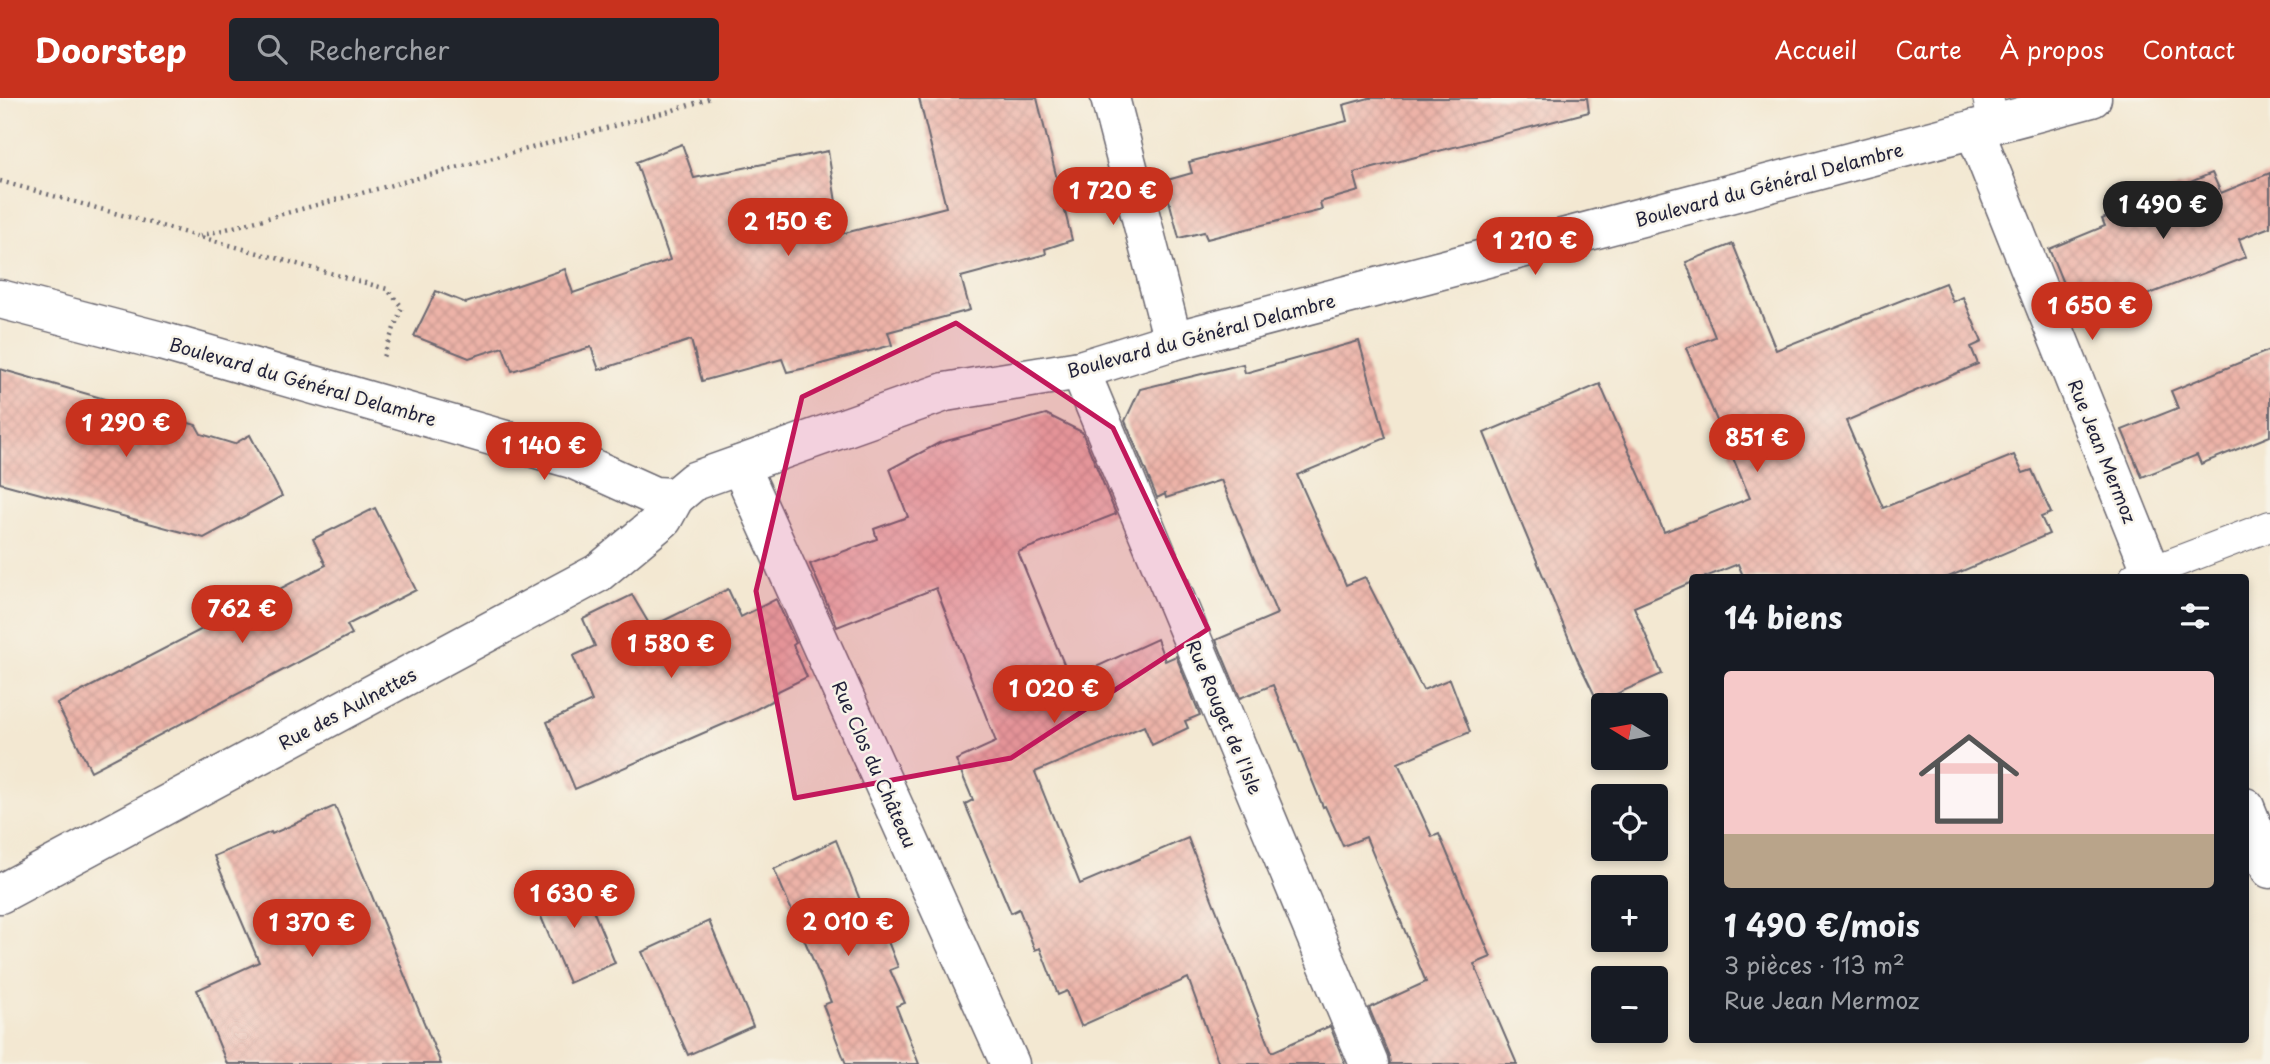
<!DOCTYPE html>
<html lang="fr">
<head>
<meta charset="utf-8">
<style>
	:root { --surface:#171b24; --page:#20242c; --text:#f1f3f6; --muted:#9ea1a6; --line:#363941; --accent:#c8321e }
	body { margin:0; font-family:"Playpen Sans",sans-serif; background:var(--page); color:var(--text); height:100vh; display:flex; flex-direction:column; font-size:26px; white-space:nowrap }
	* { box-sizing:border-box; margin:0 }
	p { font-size:23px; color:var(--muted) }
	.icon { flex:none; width:38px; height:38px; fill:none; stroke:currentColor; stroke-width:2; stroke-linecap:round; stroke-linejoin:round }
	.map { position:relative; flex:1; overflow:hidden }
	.drawer { position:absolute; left:1689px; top:476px; width:560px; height:469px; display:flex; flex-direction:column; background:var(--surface); border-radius:7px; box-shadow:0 4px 10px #0003 }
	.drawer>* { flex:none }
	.needle { width:46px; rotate:281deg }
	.fabs { position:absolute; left:1591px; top:595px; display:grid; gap:14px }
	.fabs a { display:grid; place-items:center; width:77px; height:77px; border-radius:7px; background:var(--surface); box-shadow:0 4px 10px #0003; font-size:35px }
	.price { position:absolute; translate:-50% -60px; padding:0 16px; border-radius:24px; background:var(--accent); color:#fff; font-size:23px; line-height:46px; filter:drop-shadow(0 2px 4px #0008) }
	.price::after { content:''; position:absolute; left:50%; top:42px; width:21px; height:16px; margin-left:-10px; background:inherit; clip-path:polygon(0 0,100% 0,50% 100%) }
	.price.active { background:#222; color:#fff }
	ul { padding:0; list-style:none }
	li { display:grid; align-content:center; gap:14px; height:371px; padding:0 35px }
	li+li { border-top:2px solid var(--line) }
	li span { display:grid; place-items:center; height:217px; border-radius:7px; color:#555 }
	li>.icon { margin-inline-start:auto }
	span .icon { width:126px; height:126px; fill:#fffc; stroke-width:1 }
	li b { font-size:30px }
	h2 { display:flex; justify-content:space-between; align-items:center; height:84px; padding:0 35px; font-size:30px }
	header { display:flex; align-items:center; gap:42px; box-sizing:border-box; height:98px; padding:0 35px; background:var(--accent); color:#fff }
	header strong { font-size:33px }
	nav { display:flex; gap:38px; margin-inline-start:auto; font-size:24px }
	.search { width:490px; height:63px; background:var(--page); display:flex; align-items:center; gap:18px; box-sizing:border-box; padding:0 24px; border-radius:7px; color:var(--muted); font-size:26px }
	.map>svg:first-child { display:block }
	.building { fill:url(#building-cross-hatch) }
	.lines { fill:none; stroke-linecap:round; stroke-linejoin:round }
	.lane-casing { stroke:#6b6770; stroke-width:32 }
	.street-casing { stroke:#6b6770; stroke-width:41 }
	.path { stroke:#6b6770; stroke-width:4.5; stroke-dasharray:2 5; stroke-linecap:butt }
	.lane { stroke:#fff; stroke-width:30 }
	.street { stroke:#fff; stroke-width:38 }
	.marked { fill:#c2185b; fill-opacity:0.2; stroke:#c2185b; stroke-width:5; stroke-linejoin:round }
	.labels { text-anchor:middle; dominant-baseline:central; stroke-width:5; stroke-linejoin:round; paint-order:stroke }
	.street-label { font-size:18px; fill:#22223b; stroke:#f7f3e8 }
</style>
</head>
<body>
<header>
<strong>Doorstep</strong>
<div class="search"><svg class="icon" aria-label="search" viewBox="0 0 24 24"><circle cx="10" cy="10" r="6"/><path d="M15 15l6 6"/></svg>Rechercher</div>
<nav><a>Accueil</a><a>Carte</a><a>À propos</a><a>Contact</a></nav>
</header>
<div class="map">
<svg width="2270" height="966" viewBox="0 0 2270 966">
	<defs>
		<pattern id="building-cross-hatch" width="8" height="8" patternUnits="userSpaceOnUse" patternTransform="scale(1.75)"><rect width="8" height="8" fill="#edb3a8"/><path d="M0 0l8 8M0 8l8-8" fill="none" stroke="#cb9a92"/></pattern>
	</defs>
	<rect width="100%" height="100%" fill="#f7f3e8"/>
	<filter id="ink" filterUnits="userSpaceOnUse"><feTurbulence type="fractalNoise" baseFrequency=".0143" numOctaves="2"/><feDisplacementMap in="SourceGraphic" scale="14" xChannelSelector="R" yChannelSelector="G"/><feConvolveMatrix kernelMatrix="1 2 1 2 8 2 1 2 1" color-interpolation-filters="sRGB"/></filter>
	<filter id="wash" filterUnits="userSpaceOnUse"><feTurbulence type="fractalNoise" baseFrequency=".00686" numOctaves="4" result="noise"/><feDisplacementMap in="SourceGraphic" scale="28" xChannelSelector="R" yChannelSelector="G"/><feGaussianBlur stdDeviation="1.57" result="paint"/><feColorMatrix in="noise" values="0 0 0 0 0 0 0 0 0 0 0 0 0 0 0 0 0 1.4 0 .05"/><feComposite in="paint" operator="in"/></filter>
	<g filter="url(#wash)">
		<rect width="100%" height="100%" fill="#f3e8d2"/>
		<g id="blocks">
			<g class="building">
				<polygon points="919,0 1037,0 1072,142 1045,151 1046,156 961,179 970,212 888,234 892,247 806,270 787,274 782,261 702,283 691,242 599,272 591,249 512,273 503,249 469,260 414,238 436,193 466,205 565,171 573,195 670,162 636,64 682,46 694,80 828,53 841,136 946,109"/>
				<polygon points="1369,0 1587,0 1589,14 1354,75 1359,93 1320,104 1322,112 1207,141 1204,134 1179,140 1164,83 1192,75 1189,64 1347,23 1343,7"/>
				<polygon points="2212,75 2221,95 2270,75 2270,129 2239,141 2246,159 2134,202 2131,193 2075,215 2049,151 2105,128 2102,121"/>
				<polygon points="1733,146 1776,252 1945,185 1953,204 1963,199 1982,244 1971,249 1978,266 1846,323 1883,410 2014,357 2023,375 2032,372 2051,415 2041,419 2049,436 1946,480 1744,480 1738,466 1703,480 1692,480 1692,484 1634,509 1662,576 1598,604 1579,565 1484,335 1600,286 1664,434 1750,400 1686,250 1715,239 1686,164"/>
				<polygon points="1359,243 1386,340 1297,377 1346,487 1365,479 1423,592 1450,581 1470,634 1398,665 1432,739 1439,736 1491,859 1474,866 1517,966 1390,966 1389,958 1369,910 1426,884 1366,739 1343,748 1325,708 1323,709 1273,587 1240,600 1216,542 1277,516 1221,382 1166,400 1165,396 1157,400 1125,323 1140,291 1243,266 1245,275"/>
				<polygon points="2270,252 2270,338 2201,366 2197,357 2142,379 2122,332 2178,310 2171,293"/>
				<polygon points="0,271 196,327 201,336 234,346 250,337 282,398 204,440 0,385"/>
				<polygon points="1046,316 1082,334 1116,416 1018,454 1070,581 1157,541 1165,563 1176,558 1200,617 1185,623 1188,630 1152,647 1144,628 1035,674 1080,786 1188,740 1272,954 1330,928 1345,966 1219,966 1188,880 1081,928 1067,893 1058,897 1040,850 1035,852 1019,811 1011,815 965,706 973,702 956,662 996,644 936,490 837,529 810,466 877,441 874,431 908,419 890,371 939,345"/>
				<polygon points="375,410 416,492 347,527 352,536 91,673 57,606 326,467 313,441"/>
				<polygon points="728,491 741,519 776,501 796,545 793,547 807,579 772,596 775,601 747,616 575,691 547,624 592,603 573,558 595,548 583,521 632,497 651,529"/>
				<polygon points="335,708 441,966 227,966 197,892 259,864 214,758 271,734 272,736"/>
				<polygon points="836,742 868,822 878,818 898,869 890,872 905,905 896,908 919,966 846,966 823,907 831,904 774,771"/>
				<polygon points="579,778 615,865 569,885 533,800"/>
				<polygon points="709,823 753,928 688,957 642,854"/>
			</g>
		</g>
	</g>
	<g filter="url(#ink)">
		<use href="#blocks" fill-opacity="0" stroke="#6b6770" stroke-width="2"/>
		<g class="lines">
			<g class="lane-casing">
				<g id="lane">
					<polyline points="1988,0 1994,25"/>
					<polyline points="2134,480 2270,428"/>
				</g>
			</g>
			<g class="street-casing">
				<g id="street">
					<polyline points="1110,0 1173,243"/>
					<polyline points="1974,31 2154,480"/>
					<polyline points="0,201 161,243 572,361 654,398 675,399 694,383 945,294 1080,272 1173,243 2092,0"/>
					<polyline points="1080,272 1369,966"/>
					<polyline points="740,367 1010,966"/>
					<polyline points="2245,709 2270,771"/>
					<polyline points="0,796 598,475 663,421 675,399"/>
				</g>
			</g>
			<g class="path">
				<polyline points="0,83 387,191 402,209 383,259"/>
				<polyline points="200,138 670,13 711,0"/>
			</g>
			<use href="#lane" class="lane"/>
			<use href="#street" class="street"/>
		</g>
	</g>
	<path class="marked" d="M956,225L1113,330L1208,531L1011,660L795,700L756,493L802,299Z"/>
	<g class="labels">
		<g class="street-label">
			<text transform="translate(1769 86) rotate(-15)">Boulevard du Général Delambre</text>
			<text transform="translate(1201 237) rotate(-15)">Boulevard du Général Delambre</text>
			<text transform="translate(303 283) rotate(16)">Boulevard du Général Delambre</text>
			<text transform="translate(2103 353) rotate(68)">Rue Jean Mermoz</text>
			<text transform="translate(347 610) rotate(-28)">Rue des Aulnettes</text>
			<text transform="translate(1225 619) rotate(67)">Rue Rouget de l'Isle</text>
			<text transform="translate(875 666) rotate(66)">Rue Clos du Château</text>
		</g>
	</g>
</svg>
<div class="fabs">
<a><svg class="needle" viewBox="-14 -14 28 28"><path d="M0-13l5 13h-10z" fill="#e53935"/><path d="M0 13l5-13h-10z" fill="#9ea1a6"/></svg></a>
<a><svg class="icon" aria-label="locate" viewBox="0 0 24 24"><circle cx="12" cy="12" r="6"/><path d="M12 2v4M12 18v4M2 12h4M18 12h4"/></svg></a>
<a>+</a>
<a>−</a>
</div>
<b class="price" style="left:1113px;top:129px">1 720 €</b>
<b class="price active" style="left:2163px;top:143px">1 490 €</b>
<b class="price" style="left:788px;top:160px">2 150 €</b>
<b class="price" style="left:1535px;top:179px">1 210 €</b>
<b class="price" style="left:2092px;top:244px">1 650 €</b>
<b class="price" style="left:126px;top:361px">1 290 €</b>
<b class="price" style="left:1757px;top:376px">851 €</b>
<b class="price" style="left:544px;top:384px">1 140 €</b>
<b class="price" style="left:242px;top:547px">762 €</b>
<b class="price" style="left:671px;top:582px">1 580 €</b>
<b class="price" style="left:1054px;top:627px">1 020 €</b>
<b class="price" style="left:574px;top:832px">1 630 €</b>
<b class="price" style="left:848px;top:860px">2 010 €</b>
<b class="price" style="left:312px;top:861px">1 370 €</b>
<section class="drawer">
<h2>14 biens<svg class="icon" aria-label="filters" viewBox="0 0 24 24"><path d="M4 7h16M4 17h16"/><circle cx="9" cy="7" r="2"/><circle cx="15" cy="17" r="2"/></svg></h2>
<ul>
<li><span style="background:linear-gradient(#f6c9c9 75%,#b9a48a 0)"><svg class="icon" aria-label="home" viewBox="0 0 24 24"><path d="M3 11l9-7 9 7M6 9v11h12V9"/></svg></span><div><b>1 490 €/mois</b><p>3 pièces · 113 m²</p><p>Rue Jean Mermoz</p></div></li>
</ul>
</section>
</div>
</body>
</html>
